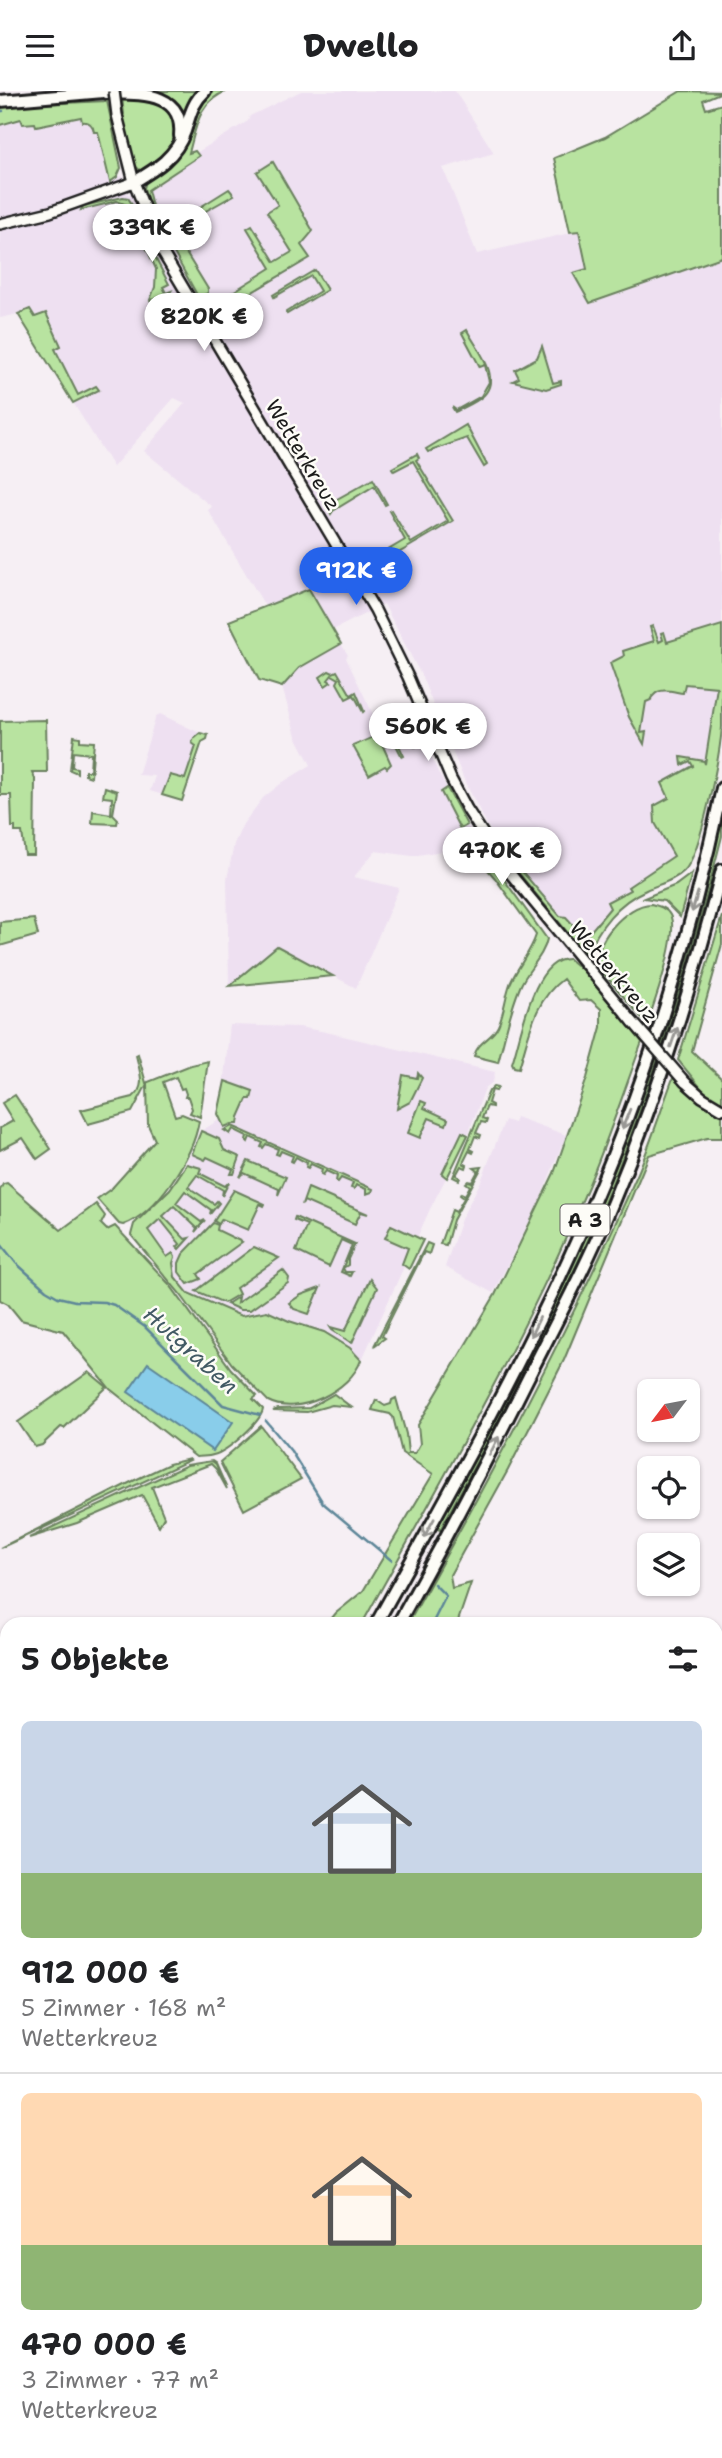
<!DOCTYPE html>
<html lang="de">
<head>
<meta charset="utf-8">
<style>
	:root { --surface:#fff; --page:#f2f2f2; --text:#202124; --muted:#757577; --line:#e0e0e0; --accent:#2563eb }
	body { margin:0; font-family:"Shantell Sans",sans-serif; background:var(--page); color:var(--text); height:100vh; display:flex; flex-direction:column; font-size:26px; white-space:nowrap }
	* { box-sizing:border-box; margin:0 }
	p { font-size:23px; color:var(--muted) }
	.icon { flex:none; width:38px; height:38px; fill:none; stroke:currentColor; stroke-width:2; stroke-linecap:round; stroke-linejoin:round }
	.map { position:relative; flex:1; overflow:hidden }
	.side { position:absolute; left:0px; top:1526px; width:723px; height:842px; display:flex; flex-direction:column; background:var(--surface); border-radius:21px 21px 0 0; box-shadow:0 2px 5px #0004 }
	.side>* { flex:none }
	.needle { width:46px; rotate:238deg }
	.buttons { position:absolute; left:637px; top:1288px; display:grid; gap:14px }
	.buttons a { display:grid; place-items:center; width:63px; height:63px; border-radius:10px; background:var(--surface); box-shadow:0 2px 5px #0004; font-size:35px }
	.price { position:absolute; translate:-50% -60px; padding:0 16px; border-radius:24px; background:#fff; color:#222; font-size:23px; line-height:46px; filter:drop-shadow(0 2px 4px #0008) }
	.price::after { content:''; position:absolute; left:50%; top:42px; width:21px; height:16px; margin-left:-10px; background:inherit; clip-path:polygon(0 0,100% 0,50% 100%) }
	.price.on { background:var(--accent); color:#fff }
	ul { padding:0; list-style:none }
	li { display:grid; align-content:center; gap:14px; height:371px; padding:0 21px }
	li+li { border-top:2px solid var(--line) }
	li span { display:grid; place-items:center; height:217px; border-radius:10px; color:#555 }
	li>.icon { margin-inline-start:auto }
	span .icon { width:126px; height:126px; fill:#fffc; stroke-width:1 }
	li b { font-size:30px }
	h2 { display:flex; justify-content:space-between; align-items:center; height:84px; padding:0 21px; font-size:30px }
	header { display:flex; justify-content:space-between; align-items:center; height:91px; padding:0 21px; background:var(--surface); font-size:32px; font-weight:800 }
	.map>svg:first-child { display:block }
	.built { fill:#eee0f1 }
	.green { fill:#b8e3a0; stroke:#6a805e; stroke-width:2 }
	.water { fill:#89cdea; stroke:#5d8698; stroke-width:2 }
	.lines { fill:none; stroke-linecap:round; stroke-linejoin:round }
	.stream { stroke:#5d8698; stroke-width:2.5 }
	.secondary-casing { stroke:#1c1c1c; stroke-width:14 }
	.highway-casing { stroke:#1c1c1c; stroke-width:16 }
	.secondary { stroke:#fdfcf7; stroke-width:9 }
	.highway { stroke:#fdfcf7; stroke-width:10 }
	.secondary-bridge-casing { stroke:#1c1c1c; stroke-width:14; stroke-linecap:butt }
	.secondary-bridge { stroke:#fdfcf7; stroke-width:9 }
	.oneway { stroke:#989794 }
	.labels { text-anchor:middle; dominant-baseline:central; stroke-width:5; stroke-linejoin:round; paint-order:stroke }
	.shield { fill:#fdfcf7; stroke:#605f5e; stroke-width:2 }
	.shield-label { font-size:19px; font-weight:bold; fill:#1c1c1c }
	.street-label { font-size:21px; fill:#1c1c1c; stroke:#fdfcf7 }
	.water-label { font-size:23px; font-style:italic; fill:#425a64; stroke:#fdfcf7 }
</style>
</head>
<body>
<header><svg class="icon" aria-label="menu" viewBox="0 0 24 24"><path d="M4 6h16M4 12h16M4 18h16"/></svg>Dwello<svg class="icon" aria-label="share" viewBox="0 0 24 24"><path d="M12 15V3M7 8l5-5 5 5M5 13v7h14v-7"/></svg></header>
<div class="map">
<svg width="722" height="2367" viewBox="0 0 722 2367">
	<rect width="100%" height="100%" fill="#f6eff4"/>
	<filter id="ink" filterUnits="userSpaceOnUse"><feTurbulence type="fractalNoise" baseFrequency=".0143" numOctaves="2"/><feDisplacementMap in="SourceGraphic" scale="14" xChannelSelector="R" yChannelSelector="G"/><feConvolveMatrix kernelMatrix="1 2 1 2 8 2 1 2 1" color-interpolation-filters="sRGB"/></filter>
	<g filter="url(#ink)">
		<g class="built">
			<polygon points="301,0 455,0 494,62 443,77 477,163 579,140 587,178 572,182 590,213 722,167 722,558 704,677 664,696 669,707 655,732 675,765 628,796 630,799 608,810 610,817 585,847 566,826 560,825 495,749 465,691 421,584 384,513 333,539 308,498 265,515 208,419 212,416 144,360 185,312 174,307 113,376 18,223 0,227 0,34 22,28 36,32 36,35 81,26 82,31 93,34 98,41 107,85 111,91 118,85 123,86 128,104 248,30 250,25"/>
			<polygon points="341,553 348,564 346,567 382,642 406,631 416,632 438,681 478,754 412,765 375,760 354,786 399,797 356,897 277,855 229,895 227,788 234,753 243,733 263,707 283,691 311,674 296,645 282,596 298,577"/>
			<polygon points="160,623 202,643 182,710 150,700 155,685 138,684 156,625"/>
			<polygon points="230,934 299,936 326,941 495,981 493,991 485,997 468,1044 430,1118 361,1271 336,1297 321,1307 305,1314 273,1312 257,1299 232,1273 181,1204 131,1144 134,1133 170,1098 180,1085 201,1040 219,1029"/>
			<polygon points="516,1026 566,1044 538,1114 493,1202 445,1176 461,1128 481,1090 505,1029 514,1032"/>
			<polygon points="59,2361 281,2361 283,2367 57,2367"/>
		</g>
		<g class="green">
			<polygon points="154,0 199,0 182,28"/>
			<path d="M209,0H227C199,10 196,36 189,62L195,60L199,65L148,99L154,123L152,124L144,97L146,90L170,74L180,62L187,47L195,17Z"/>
			<polygon points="681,0 722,1 703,9 706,18 722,13 722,166 590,212 573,182 587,178 579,140 570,141 554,67 605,46"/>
			<path d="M139,6L168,15C171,23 177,33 177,41C177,58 155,76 141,80L134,74L122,24L124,23L122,7Z"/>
			<path d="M107,10L121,77L117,86L110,91L98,41H94C93,34 90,30 82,31L81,26L36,35L35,32L23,33L21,28L0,34V15Z"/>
			<polygon points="273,71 313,140 301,154 310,167 210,226 206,224 201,214 216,205 220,209 271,177 247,137 252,134 275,171 292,161 267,121 278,114 257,81"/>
			<polygon points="229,98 234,104 172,139 208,198 208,202 196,208 197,204 162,140"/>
			<polygon points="123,106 128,107 134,116 149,155 169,193 163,196 166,202 171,200 165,209 162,205 151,210 150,209 155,196 156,178 127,114 117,110 81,119 83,115"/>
			<polygon points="315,179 327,199 287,223 286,221 320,200 311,185 274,206 273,204"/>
			<polygon points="30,218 35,226 46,222 61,255 55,258 78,304 96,295 99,299 73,312 18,223"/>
			<path d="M467,239C476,257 502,285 484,304C476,312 464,316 455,321L452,316L456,319L481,305L489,291L485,274L480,276L462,242Z"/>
			<polygon points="542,255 553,292 561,290 561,293 546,298 513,290 519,287 515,279 537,267"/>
			<polygon points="466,334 487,374 484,376 467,347 428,361 426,358"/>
			<polygon points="417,363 419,367 416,369 453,430 371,478 368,471 405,449 389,420 391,419 411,452 448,430 413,370 394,380 392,377"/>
			<polygon points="373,388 387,413 385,414 374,395 333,420 331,423 328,417 330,412"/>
			<polygon points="309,498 341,553 299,577 282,596 259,589 229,530"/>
			<path d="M722,534C722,568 722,603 722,636C720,662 701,764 684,780C674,790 659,793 646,799C619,811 597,836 588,865L586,864L508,769L515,772L560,825L566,826L585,847L610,817L607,811L630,799L628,796L674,765L655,732L654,715L669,707L662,692L693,675L690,670L682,674L681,666L704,670L705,673L717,596L685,593L683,602C674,601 661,596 654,604C646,612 657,606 646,611L641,642L646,641L644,653L629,626L610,572L624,565L623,560L654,550L650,536L653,535L659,551L663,549L661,542L664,541L667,551Z"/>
			<polygon points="329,580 333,582 337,580 351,604 356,601 364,620 363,621 354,604 346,608 337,592 339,588 332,584 328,589 331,591 325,595 320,586"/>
			<polygon points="46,629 47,681 32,681 35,688 34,764 25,764 22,741 15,741 15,736 12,736 11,704 0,704 0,630"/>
			<polygon points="413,630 418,635 425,652 415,656 413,655 419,652 412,640 396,648 404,665 402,666 391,644 383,647 381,643 406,631"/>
			<polygon points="200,642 208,644 207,648 202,651 182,710 162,704 170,684 185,688 196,655 192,652 194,647"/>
			<polygon points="378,644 391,673 387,677 385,675 369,684 353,655"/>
			<polygon points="74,645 80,646 80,650 94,651 91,686 85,684 85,680 90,680 91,663 73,661 72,676 77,677 77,682 70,679"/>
			<polygon points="105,696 117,700 113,723 118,728 117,733 92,732 93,720 111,723 112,707 103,706"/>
			<polygon points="447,697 467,734 460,738 441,701"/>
			<path d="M722,723V745C690,874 652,1000 600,1122C553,1231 496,1335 440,1439L435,1437C472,1369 510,1301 544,1232C623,1072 688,899 722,723Z"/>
			<path d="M474,747L547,848C544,865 527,879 520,896C510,919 505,946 498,971L474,965C478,950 492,948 498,935C504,922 505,907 510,893C517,876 531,861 536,844L495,787L468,756L466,751Z"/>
			<polygon points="692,782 680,826 664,810 644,807 676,794"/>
			<path d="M651,813C659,815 666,817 670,824C680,842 654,913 647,933L599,877C590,853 627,813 651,813Z"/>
			<polygon points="722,825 722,853 692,960 722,988 722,1012 705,1002 678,969"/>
			<polygon points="34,828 38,844 0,855 0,831"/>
			<polygon points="277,855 333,885 229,895"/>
			<path d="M569,868L586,882L642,951C623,1003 606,1055 584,1105C522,1253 440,1392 362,1533H327L336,1522L363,1500L433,1383L402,1362L393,1326L390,1323L372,1319L376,1309L385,1315L391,1313L392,1309L396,1307L406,1343L408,1362H415L420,1353L418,1334L495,1204L554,1082L587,987L601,936V918L591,909L579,910L563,888C534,909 529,945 519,977L514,976L512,972C521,946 533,867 569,868Z"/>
			<path d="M138,963L146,992L191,974L208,970L200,1026L190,1022L192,1018L188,1006H185L186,1003L184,997L181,998L176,986L163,991L175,1025L182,1023L199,1030C193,1066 157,1122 123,1134L119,1133L97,1108L112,1097L155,1049L148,1034L147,993L132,1021L88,1033L81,1019L133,1006C147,995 139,979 136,964Z"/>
			<polygon points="418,982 422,987 410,1011 397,1018 403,984 417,987"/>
			<path d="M673,987L695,1007L722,1023V1047H707L649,1064L564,1269L508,1379L450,1484L452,1497L471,1492L458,1530L461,1533H408C490,1386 570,1237 638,1082C651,1051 661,1019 673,987Z"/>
			<polygon points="225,990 253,1000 251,1008 247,1008 239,1026 238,1033 232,1033 224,1036 218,1023"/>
			<polygon points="494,995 498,996 496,1000 492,999 488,1012 492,1014 492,1016 487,1015 482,1027 487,1029 486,1032 481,1031 476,1042 481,1044 480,1047 475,1045 470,1058 474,1060 473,1062 469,1060 463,1072 467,1074 466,1077 461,1075 456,1084 460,1087 459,1089 453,1086 489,1000"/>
			<polygon points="15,1004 51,1058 37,1068 23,1047 0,1059 0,1037 13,1030 2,1012"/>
			<polygon points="421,1010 426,1012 424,1017 448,1028 446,1034 429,1027 420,1047 408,1042"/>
			<polygon points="232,1035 373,1098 372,1101 366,1103 366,1098 356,1094 354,1098 351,1097 353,1092 341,1087 338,1091 336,1090 337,1085 326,1080 323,1084 321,1083 322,1078 311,1073 308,1077 306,1076 307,1072 296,1066 293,1071 291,1070 293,1065 281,1060 279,1064 276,1063 278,1058 266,1053 263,1057 261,1056 263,1052 250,1046 248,1051 246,1049 247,1045 233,1038 230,1043 224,1039"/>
			<polygon points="201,1040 219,1048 224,1059 240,1066 234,1083 231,1083 233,1078 207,1066 205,1069 192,1063"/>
			<polygon points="462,1041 468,1044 447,1087 442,1083"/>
			<polygon points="248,1070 286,1086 278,1104 279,1098 244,1082 240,1086"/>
			<path d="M187,1073L201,1077L199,1082L225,1095L229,1091L222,1105L223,1099L197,1084L188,1096L214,1113L217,1110L219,1112L210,1123L211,1119L185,1100L176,1112L201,1131L205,1129L195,1141L197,1137L174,1115L163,1125L185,1148L189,1147L179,1158L177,1156L180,1153L160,1128L148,1139L167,1166L173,1162L175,1166L173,1172L175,1186L188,1202L241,1225L267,1220L289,1230L324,1241L350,1257L361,1269C351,1299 298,1326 268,1310L232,1273L181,1204L131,1144L134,1133L170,1098Z"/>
			<polygon points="482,1076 453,1129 446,1154 440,1153 452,1119 456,1121 464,1107 460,1104 461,1102 465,1104 470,1095 466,1092 468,1090 472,1091 478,1080 474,1077"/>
			<path d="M7,1092L61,1139L96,1113L105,1125L101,1133L107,1139L115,1135L170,1194L231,1278L257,1305L253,1308L263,1318C261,1331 227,1361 213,1364C208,1366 202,1365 196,1366L110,1298L63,1240L21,1229L8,1213L0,1209V1099L3,1093Z"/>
			<polygon points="308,1097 368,1123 361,1121 355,1133 304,1110 302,1114"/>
			<polygon points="234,1099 265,1113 264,1115 260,1113 248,1139 222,1128 219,1133 214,1130"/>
			<polygon points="295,1126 355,1153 348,1168 348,1174 343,1177 345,1181 352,1181 350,1185 341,1181 352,1154 341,1149 329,1176 296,1160 307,1134 294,1129"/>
			<polygon points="213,1132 218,1134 217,1139 242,1151 198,1183 201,1188 188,1193 179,1181 179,1172 183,1163"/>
			<polygon points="391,1134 423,1149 409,1178 402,1173 408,1157 385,1147"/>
			<polygon points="427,1152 432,1154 429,1163 424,1161 382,1245 385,1247 374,1255"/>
			<polygon points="254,1156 279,1167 236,1197 239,1203 224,1212 196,1200"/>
			<polygon points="283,1179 289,1187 288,1192 250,1219 240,1219 227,1213 238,1206 237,1212"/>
			<polygon points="370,1188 377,1197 352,1252 350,1251 332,1239 330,1236 345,1240"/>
			<polygon points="320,1197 309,1223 294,1218 289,1212 301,1204"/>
			<polygon points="89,1281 107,1296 64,1337 61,1336 42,1354 35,1356 18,1331"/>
			<polygon points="334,1303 351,1316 332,1314 307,1321 273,1320 278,1318 309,1317"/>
			<polygon points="261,1335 301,1388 244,1419 220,1371"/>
			<polygon points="189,1368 190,1369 0,1457 133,1390 169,1373"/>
			<polygon points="212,1370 216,1373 227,1398 216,1378 211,1373 152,1396 164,1426 159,1435 142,1404 77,1432 29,1447 187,1374"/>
			<polygon points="716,1870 722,1872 722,1987 716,1991"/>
			<polygon points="722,2226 722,2367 657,2367 661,2361 716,2361 716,2231"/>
		</g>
		<polygon class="water" points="148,1272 233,1331 213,1360 128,1301"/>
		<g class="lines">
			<g class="stream">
				<polyline points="0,20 3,20"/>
				<polyline points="0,1152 16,1172 46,1199 58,1206 75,1210 104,1211 114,1214 145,1236 223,1314 260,1324"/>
				<polyline points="266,1330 291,1360 323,1412 391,1469"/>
				<polyline points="432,1533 446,1505 434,1493"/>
				<polyline points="717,2233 722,2255"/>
			</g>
			<g class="secondary-casing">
				<g id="secondary">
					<polyline points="117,24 134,91 161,159 375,519 408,586 451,688 467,718 504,775 633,931"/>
					<polyline points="0,133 50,121 134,91"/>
					<polyline points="685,991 702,1006 722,1018"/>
					<polyline points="0,1900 7,1905"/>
					<polyline points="294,2361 296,2367"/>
				</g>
			</g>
			<g class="highway-casing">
				<g id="highway">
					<path d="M107,2C140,3 184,0 180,45"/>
					<polyline points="0,10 115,0"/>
					<path d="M134,91C156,78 176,66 185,40C190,25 192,12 205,0"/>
					<path d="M376,1533C446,1407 518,1281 577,1149C642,1005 690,852 722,697"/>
					<path d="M398,1533C445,1449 489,1365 532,1279C560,1224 589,1169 613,1111C658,1003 693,892 722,779"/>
					<polyline points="14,2367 16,2361"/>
					<polyline points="39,2367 41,2361"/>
				</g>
			</g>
			<use href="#secondary" class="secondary"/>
			<use href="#highway" class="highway"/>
			<g class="secondary-bridge-casing">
				<g id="secondary-bridge">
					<polyline points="114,0 117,24"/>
					<polyline points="633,931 685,991"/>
				</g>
			</g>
			<use href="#secondary-bridge" class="secondary-bridge"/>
		</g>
		<defs><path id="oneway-shaft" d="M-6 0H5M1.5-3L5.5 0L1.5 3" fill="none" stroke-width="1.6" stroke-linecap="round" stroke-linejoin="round" transform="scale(1.75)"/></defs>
		<g class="oneway">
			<use href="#oneway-shaft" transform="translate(695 811) rotate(106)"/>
			<use href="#oneway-shaft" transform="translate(674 946) rotate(-71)"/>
			<use href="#oneway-shaft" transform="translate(626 1028) rotate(112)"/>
			<use href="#oneway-shaft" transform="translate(535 1236) rotate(116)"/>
			<use href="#oneway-shaft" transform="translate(494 1355) rotate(-63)"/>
			<use href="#oneway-shaft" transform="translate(429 1437) rotate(119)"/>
		</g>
	</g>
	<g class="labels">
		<rect class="shield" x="560.5" y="1113.5" width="49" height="31" rx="5"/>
		<g class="shield-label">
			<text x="585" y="1129">A 3</text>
		</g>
		<g class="street-label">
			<text transform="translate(303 364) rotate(59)">Wetterkreuz</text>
			<text transform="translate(614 881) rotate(50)">Wetterkreuz</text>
		</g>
		<g class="water-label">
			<text transform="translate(191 1259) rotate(42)">Hutgraben</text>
		</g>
	</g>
</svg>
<div class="buttons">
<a><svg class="needle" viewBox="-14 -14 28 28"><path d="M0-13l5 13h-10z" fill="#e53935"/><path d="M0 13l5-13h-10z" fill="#757577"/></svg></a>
<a><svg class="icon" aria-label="locate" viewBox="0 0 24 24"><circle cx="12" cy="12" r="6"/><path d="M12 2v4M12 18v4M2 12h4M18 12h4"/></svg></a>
<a><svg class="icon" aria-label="layers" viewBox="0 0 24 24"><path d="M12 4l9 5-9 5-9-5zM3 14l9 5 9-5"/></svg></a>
</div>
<b class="price" style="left:152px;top:173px">339K €</b>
<b class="price" style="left:204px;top:262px">820K €</b>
<b class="price on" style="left:356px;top:516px">912K €</b>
<b class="price" style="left:428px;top:672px">560K €</b>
<b class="price" style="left:502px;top:796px">470K €</b>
<section class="side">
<h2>5 Objekte<svg class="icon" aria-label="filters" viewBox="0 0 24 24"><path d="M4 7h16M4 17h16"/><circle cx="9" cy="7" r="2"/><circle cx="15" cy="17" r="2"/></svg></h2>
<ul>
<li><span style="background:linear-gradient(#c9d6e8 70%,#8fb573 0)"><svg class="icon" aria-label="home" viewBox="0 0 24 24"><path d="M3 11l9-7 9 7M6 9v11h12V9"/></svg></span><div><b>912 000 €</b><p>5 Zimmer · 168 m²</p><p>Wetterkreuz</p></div></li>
<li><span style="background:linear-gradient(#ffd9b3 70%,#8fb573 0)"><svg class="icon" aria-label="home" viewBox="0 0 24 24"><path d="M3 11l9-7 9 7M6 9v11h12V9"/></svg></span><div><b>470 000 €</b><p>3 Zimmer · 77 m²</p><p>Wetterkreuz</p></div></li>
</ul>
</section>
</div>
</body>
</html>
